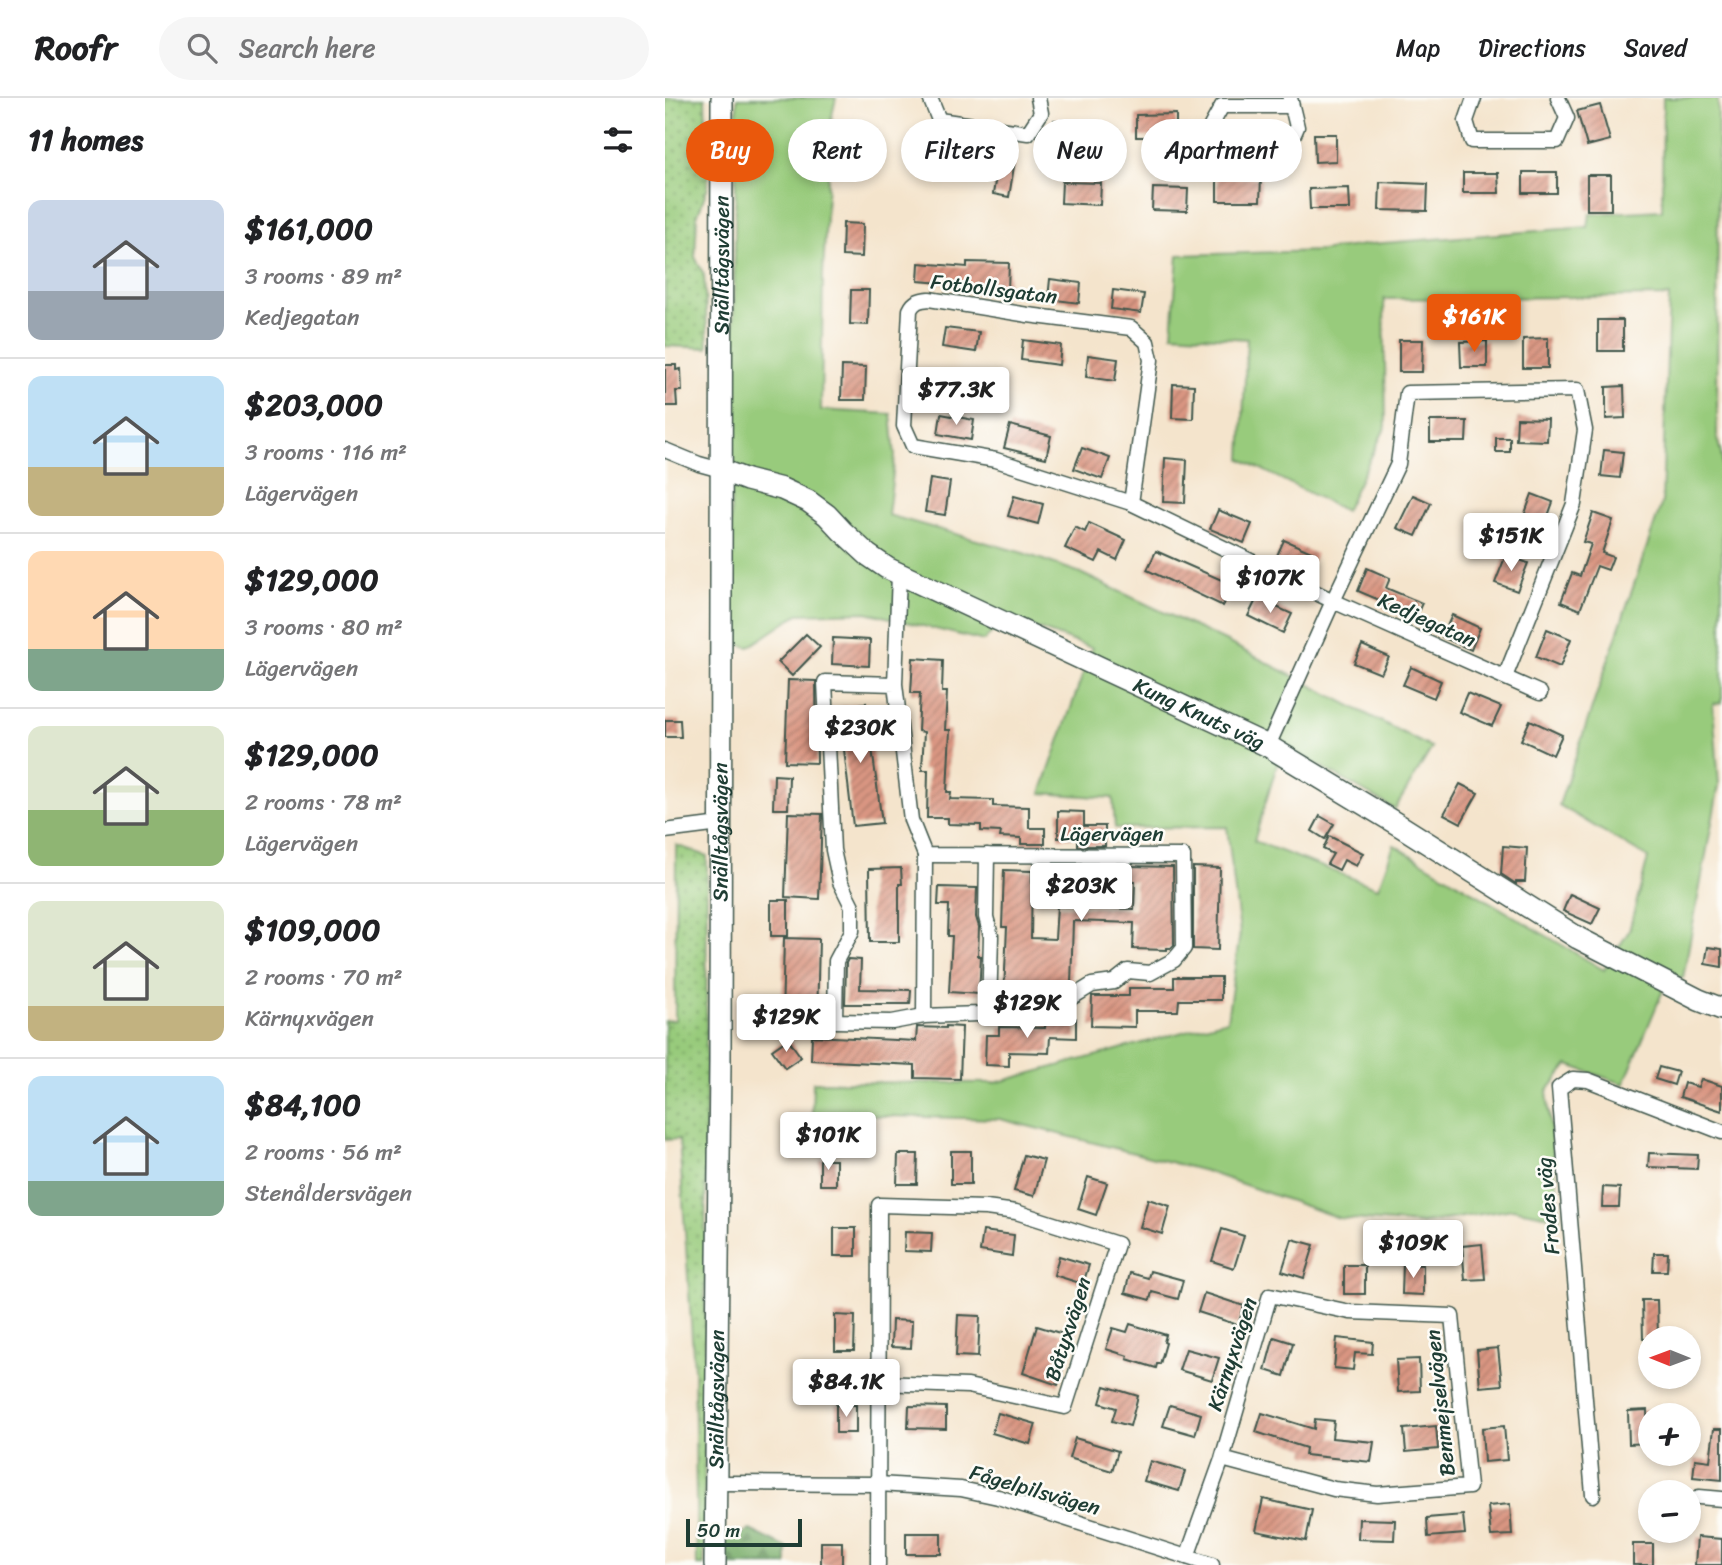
<!DOCTYPE html>
<html lang="en">
<head>
<meta charset="utf-8">
<style>
	:root { --surface:#fff; --page:#f6f6f6; --text:#202124; --muted:#757577; --line:#e0e0e0; --accent:#ea580c }
	body { margin:0; font-family:Sriracha,sans-serif; background:var(--page); color:var(--text); height:100vh; display:flex; flex-direction:column; font-size:26px; white-space:nowrap }
	* { box-sizing:border-box; margin:0 }
	p { font-size:23px; color:var(--muted) }
	.icon { flex:none; width:38px; height:38px; fill:none; stroke:currentColor; stroke-width:2; stroke-linecap:round; stroke-linejoin:round }
	.map { position:relative; flex:1; overflow:hidden }
	.sheet { display:flex; flex-direction:column; background:var(--surface); width:665px }
	.sheet>* { flex:none }
	.guide { position:absolute; left:21px; top:21px; width:665px; height:63px; display:flex; gap:14px }
	.needle { width:46px; rotate:271deg }
	.fabs { position:absolute; left:973px; top:1228px; display:grid; gap:14px }
	.fabs a { display:grid; place-items:center; width:63px; height:63px; border-radius:50%; background:var(--surface); box-shadow:0 4px 10px #0003; font-size:35px }
	.scale { position:absolute; left:21px; bottom:18px; width:116px; box-sizing:border-box; padding-left:7px; border:4px solid #1f3d34; border-top:0; font-size:19px; line-height:24px; white-space:nowrap; color:#1f3d34; -webkit-text-stroke:5px #fdfcf7; paint-order:stroke }
	.price { position:absolute; translate:-50% -60px; padding:0 16px; border-radius:7px; background:#fff; color:#222; font-size:23px; line-height:46px; filter:drop-shadow(0 2px 4px #0008) }
	.price::after { content:''; position:absolute; left:50%; top:42px; width:21px; height:16px; margin-left:-10px; background:inherit; clip-path:polygon(0 0,100% 0,50% 100%) }
	.price.on { background:var(--accent); color:#fff }
	ul { padding:0; list-style:none }
	li { display:flex; align-items:center; gap:21px; height:175px; padding:0 28px }
	li+li { border-top:2px solid var(--line) }
	li span { display:grid; place-items:center; flex:none; width:196px; height:140px; border-radius:14px; color:#555 }
	li>.icon { margin-inline-start:auto }
	span .icon { width:84px; height:84px; fill:#fffc; stroke-width:1 }
	li b { font-size:30px }
	h2 { display:flex; justify-content:space-between; align-items:center; height:84px; padding:0 28px; font-size:30px }
	.tag { padding:0 24px; border-radius:32px; background:var(--surface); box-shadow:0 4px 10px #0003; font-size:24px; line-height:63px }
	.tag.on { background:var(--accent); color:#fff }
	header { display:flex; align-items:center; gap:42px; box-sizing:border-box; height:98px; padding:0 35px; background:var(--surface); border-bottom:2px solid var(--line) }
	header strong { font-size:33px }
	nav { display:flex; gap:38px; margin-inline-start:auto; font-size:24px }
	.search { width:490px; height:63px; background:var(--page); display:flex; align-items:center; gap:18px; box-sizing:border-box; padding:0 24px; border-radius:38px; color:var(--muted); font-size:26px }
	main { display:flex; flex:1; min-height:0 }
	.map>svg:first-child { display:block }
	.grass { fill:url(#grass-dots); stroke:#5c8458; stroke-width:2 }
	.forest { fill:url(#forest-firs); stroke:#4c7650; stroke-width:2 }
	.park { fill:#98cb7c; stroke:#5c8458; stroke-width:2 }
	.building { fill:url(#building-hatch) }
	.lines { fill:none; stroke-linecap:round; stroke-linejoin:round }
	.street-casing { stroke:#3f564b; stroke-width:17 }
	.secondary-casing { stroke:#3f564b; stroke-width:24 }
	.street { stroke:#fff; stroke-width:14 }
	.secondary { stroke:#fff; stroke-width:21 }
	.labels { text-anchor:middle; dominant-baseline:central; stroke-width:5; stroke-linejoin:round; paint-order:stroke }
	.street-label { font-size:21px; fill:#1f3d34; stroke:#fdfcf7 }
</style>
</head>
<body>
<header>
<strong>Roofr</strong>
<div class="search"><svg class="icon" aria-label="search" viewBox="0 0 24 24"><circle cx="10" cy="10" r="6"/><path d="M15 15l6 6"/></svg>Search here</div>
<nav><a>Map</a><a>Directions</a><a>Saved</a></nav>
</header>
<main>
<section class="sheet">
<h2>11 homes<svg class="icon" aria-label="filters" viewBox="0 0 24 24"><path d="M4 7h16M4 17h16"/><circle cx="9" cy="7" r="2"/><circle cx="15" cy="17" r="2"/></svg></h2>
<ul>
<li><span style="background:linear-gradient(#c9d6e8 65%,#9aa5b1 0)"><svg class="icon" aria-label="home" viewBox="0 0 24 24"><path d="M3 11l9-7 9 7M6 9v11h12V9"/></svg></span><div><b>$161,000</b><p>3 rooms · 89 m²</p><p>Kedjegatan</p></div></li>
<li><span style="background:linear-gradient(#bfe0f5 65%,#c2b280 0)"><svg class="icon" aria-label="home" viewBox="0 0 24 24"><path d="M3 11l9-7 9 7M6 9v11h12V9"/></svg></span><div><b>$203,000</b><p>3 rooms · 116 m²</p><p>Lägervägen</p></div></li>
<li><span style="background:linear-gradient(#ffd9b3 70%,#7fa58c 0)"><svg class="icon" aria-label="home" viewBox="0 0 24 24"><path d="M3 11l9-7 9 7M6 9v11h12V9"/></svg></span><div><b>$129,000</b><p>3 rooms · 80 m²</p><p>Lägervägen</p></div></li>
<li><span style="background:linear-gradient(#dfe7d0 60%,#8fb573 0)"><svg class="icon" aria-label="home" viewBox="0 0 24 24"><path d="M3 11l9-7 9 7M6 9v11h12V9"/></svg></span><div><b>$129,000</b><p>2 rooms · 78 m²</p><p>Lägervägen</p></div></li>
<li><span style="background:linear-gradient(#dfe7d0 75%,#c2b280 0)"><svg class="icon" aria-label="home" viewBox="0 0 24 24"><path d="M3 11l9-7 9 7M6 9v11h12V9"/></svg></span><div><b>$109,000</b><p>2 rooms · 70 m²</p><p>Kärnyxvägen</p></div></li>
<li><span style="background:linear-gradient(#bfe0f5 75%,#7fa58c 0)"><svg class="icon" aria-label="home" viewBox="0 0 24 24"><path d="M3 11l9-7 9 7M6 9v11h12V9"/></svg></span><div><b>$84,100</b><p>2 rooms · 56 m²</p><p>Stenåldersvägen</p></div></li>
</ul>
</section>
<div class="map">
<svg width="1057" height="1467" viewBox="0 0 1057 1467">
	<defs>
		<pattern id="grass-dots" width="8" height="8" patternUnits="userSpaceOnUse" patternTransform="scale(1.75)"><rect width="8" height="8" fill="#98cb7c"/><path d="M2 2h.1M6 6h.1" fill="none" stroke="#7ba666" stroke-width="1.8" stroke-linecap="round"/></pattern>
		<pattern id="forest-firs" width="22" height="20" patternUnits="userSpaceOnUse" patternTransform="scale(1.75)"><rect width="22" height="20" fill="#7aaf6c"/><path d="M5 1l3.5 6h-7zM16 11l3.5 6h-7z" fill="#63905a"/></pattern>
		<pattern id="building-hatch" width="6" height="6" patternUnits="userSpaceOnUse" patternTransform="scale(1.75)"><rect width="6" height="6" fill="#da9682"/><path d="M-1 1l2-2M0 6l6-6M5 7l2-2" fill="none" stroke="#b07c6b"/></pattern>
	</defs>
	<rect width="100%" height="100%" fill="#fdfcf7"/>
	<filter id="ink" filterUnits="userSpaceOnUse"><feTurbulence type="fractalNoise" baseFrequency=".0143" numOctaves="2"/><feDisplacementMap in="SourceGraphic" scale="14" xChannelSelector="R" yChannelSelector="G"/><feConvolveMatrix kernelMatrix="1 2 1 2 8 2 1 2 1" color-interpolation-filters="sRGB"/></filter>
	<filter id="wash" filterUnits="userSpaceOnUse"><feTurbulence type="fractalNoise" baseFrequency=".00686" numOctaves="4" result="noise"/><feDisplacementMap in="SourceGraphic" scale="28" xChannelSelector="R" yChannelSelector="G"/><feGaussianBlur stdDeviation="1.57" result="paint"/><feColorMatrix in="noise" values="0 0 0 0 0 0 0 0 0 0 0 0 0 0 0 0 0 1.4 0 .05"/><feComposite in="paint" operator="in"/></filter>
	<g filter="url(#wash)">
		<rect width="100%" height="100%" fill="#f4e4cc"/>
		<g class="grass">
			<polygon points="0,0 40,0 43,88 32,119 30,159 39,177 43,250 0,248"/>
			<polygon points="11,747 42,758 39,1467 32,1467 29,1271 14,1041 0,1042 0,923 10,922"/>
		</g>
		<polygon class="forest" points="85,1432 122,1450 122,1467 59,1467 59,1443"/>
		<polygon class="park" points="72,0 171,0 166,22 158,176 156,312 226,316 230,358 223,417 358,455 413,474 560,543 767,650 730,711 618,647 589,743 713,790 729,747 939,872 964,833 983,760 894,707 997,404 1004,198 719,201 721,328 680,413 576,361 582,241 507,236 513,157 656,153 706,146 923,129 925,116 997,112 998,0 1053,0 1052,338 1057,361 1057,605 1048,606 1054,687 1018,880 1004,878 959,986 903,967 882,993 895,1120 848,1111 754,1126 674,1120 540,1073 335,1021 147,1016 148,984 330,985 562,922 575,835 562,729 450,730 448,700 376,695 427,550 341,519 319,543 201,514 133,516 84,549 64,544"/>
		<g id="blocks">
			<g class="building">
				<polygon points="935,7 945,42 922,48 912,13"/>
				<polygon points="511,16 511,65 490,65 490,39 471,39 471,17"/>
				<polygon points="389,22 414,23 413,49 424,49 423,61 388,60"/>
				<polygon points="649,36 671,36 671,63 650,64"/>
				<polygon points="176,47 206,47 206,62 193,62 193,73 176,73"/>
				<polygon points="252,51 284,52 284,72 252,72"/>
				<polygon points="316,57 350,62 344,99 328,96 331,78 312,75"/>
				<rect x="858" y="74" width="34" height="21"/>
				<polygon points="798,75 833,75 834,95 798,95"/>
				<rect x="922" y="77" width="24" height="35"/>
				<polygon points="552,79 596,80 595,103 552,103"/>
				<polygon points="397,84 436,85 435,107 396,105"/>
				<polygon points="715,84 763,86 762,113 714,112"/>
				<polygon points="488,90 523,91 522,113 487,112"/>
				<polygon points="684,90 685,111 645,111 644,91"/>
				<polygon points="178,125 198,126 197,159 177,158"/>
				<polygon points="302,164 344,165 343,192 301,190 301,187 253,183 254,165 302,169"/>
				<polygon points="385,181 416,185 414,205 383,201"/>
				<polygon points="186,192 204,192 203,227 185,226"/>
				<polygon points="448,192 479,196 476,215 446,211"/>
				<rect x="933" y="222" width="25" height="31"/>
				<polygon points="280,230 314,234 311,254 277,249"/>
				<polygon points="883,240 883,270 858,270 858,241"/>
				<polygon points="358,242 396,247 394,267 356,262"/>
				<polygon points="734,242 758,242 757,274 734,274"/>
				<polygon points="822,243 822,269 796,269 795,244"/>
				<polygon points="423,257 453,261 450,283 421,279"/>
				<polygon points="0,267 11,267 11,272 16,271 17,293 11,293 12,308 0,308"/>
				<polygon points="177,268 201,269 200,302 176,302"/>
				<polygon points="508,286 529,287 528,321 507,320"/>
				<polygon points="959,288 960,320 941,321 941,289"/>
				<polygon points="276,316 309,322 306,342 273,336"/>
				<polygon points="852,320 883,321 882,343 851,342"/>
				<polygon points="765,323 802,323 801,344 765,344"/>
				<polygon points="345,327 386,338 381,360 339,350"/>
				<rect x="831" y="340" width="14" height="14"/>
				<polygon points="417,350 445,360 437,381 409,371"/>
				<polygon points="939,352 958,354 955,380 936,378"/>
				<polygon points="500,360 522,362 520,405 498,404"/>
				<polygon points="265,381 285,384 280,417 260,414"/>
				<polygon points="867,396 888,404 875,440 854,432"/>
				<polygon points="748,397 766,405 751,438 732,430"/>
				<polygon points="349,398 378,406 373,426 343,418"/>
				<polygon points="553,412 587,426 579,445 545,431"/>
				<polygon points="928,415 948,422 937,455 948,459 943,472 932,468 915,512 896,504 907,475 915,478 926,446 918,444"/>
				<polygon points="424,425 461,442 452,462 436,454 431,464 400,450 410,429 420,434"/>
				<polygon points="619,442 651,456 641,477 610,462"/>
				<polygon points="491,453 568,487 558,508 482,472"/>
				<polygon points="841,457 863,465 852,493 830,485"/>
				<polygon points="702,470 725,480 721,490 757,505 749,523 717,509 719,504 693,493"/>
				<polygon points="592,500 627,516 618,535 583,518"/>
				<polygon points="787,517 815,530 806,552 777,539"/>
				<polygon points="882,531 906,541 895,569 871,559"/>
				<polygon points="141,536 155,549 127,578 113,564"/>
				<polygon points="168,540 205,542 204,568 167,566"/>
				<polygon points="697,547 724,559 716,576 689,565"/>
				<polygon points="248,560 278,562 277,594 282,594 280,632 285,632 282,694 286,694 285,701 328,702 328,708 364,709 364,730 380,730 380,746 356,746 356,740 335,739 336,734 316,733 316,727 283,726 283,720 262,720 263,672 257,672 259,634 253,633 255,595 246,595"/>
				<polygon points="746,569 776,583 769,600 738,587"/>
				<polygon points="123,582 151,583 152,665 120,664"/>
				<polygon points="802,595 836,609 827,628 794,614"/>
				<polygon points="201,605 217,725 188,728 174,609"/>
				<polygon points="0,622 15,622 16,639 0,639"/>
				<polygon points="865,622 897,637 888,657 856,642"/>
				<polygon points="109,677 124,678 123,711 108,711"/>
				<polygon points="795,686 813,695 796,725 779,716"/>
				<polygon points="393,713 419,714 419,728 440,728 440,748 413,748 413,740 393,740"/>
				<polygon points="123,715 157,716 154,801 120,799"/>
				<polygon points="655,718 669,726 660,741 647,733"/>
				<polygon points="664,738 698,755 691,768 679,762 674,772 662,766 668,756 658,751"/>
				<polygon points="838,748 862,750 860,784 851,784 851,786 836,776"/>
				<polygon points="418,767 508,769 509,847 506,850 502,850 502,852 468,851 469,825 408,823 406,887 369,886 369,895 339,894 342,829 337,829 339,772 367,773 366,840 390,841 392,808 469,811 470,783 418,782"/>
				<polygon points="528,769 555,770 553,852 528,851"/>
				<polygon points="236,770 237,786 234,786 234,844 205,844 204,771"/>
				<polygon points="274,789 312,790 311,819 314,829 313,858 316,858 314,896 284,894 287,838 283,838 284,807 273,807"/>
				<polygon points="905,796 935,810 927,826 898,813"/>
				<rect x="106" y="802" width="17" height="36"/>
				<polygon points="119,840 154,841 152,924 117,923"/>
				<polygon points="1043,849 1057,851 1057,869 1040,866"/>
				<polygon points="183,861 196,862 195,891 246,892 245,906 180,906 181,865"/>
				<polygon points="509,879 556,879 556,902 514,902 513,913 470,913 470,929 426,928 427,898 464,898 464,890 509,890"/>
				<polygon points="381,919 411,920 411,940 385,939 384,955 344,954 344,968 320,967 321,937 334,937 334,929 380,930"/>
				<polygon points="281,928 297,929 295,981 250,980 250,967 146,962 147,938 251,943 252,929 281,930"/>
				<polygon points="123,941 136,959 120,970 107,952"/>
				<polygon points="994,969 1013,974 1009,987 990,981"/>
				<polygon points="1036,981 1057,988 1057,1013 1015,999 1019,985 1033,989"/>
				<rect x="286" y="1053" width="20" height="33"/>
				<polygon points="984,1055 1033,1057 1032,1071 983,1069"/>
				<polygon points="233,1056 253,1056 252,1086 232,1086"/>
				<polygon points="359,1057 379,1062 369,1098 349,1093"/>
				<rect x="155" y="1062" width="16" height="25"/>
				<polygon points="423,1079 442,1085 431,1117 413,1111"/>
				<polygon points="938,1089 955,1090 954,1109 937,1109"/>
				<polygon points="483,1101 505,1108 497,1136 475,1129"/>
				<rect x="169" y="1130" width="22" height="28"/>
				<polygon points="557,1131 579,1138 569,1170 547,1163"/>
				<polygon points="318,1133 349,1137 347,1158 315,1153"/>
				<polygon points="240,1134 267,1135 266,1154 239,1153"/>
				<polygon points="627,1141 649,1147 639,1180 617,1173"/>
				<polygon points="817,1146 820,1181 800,1182 797,1148"/>
				<polygon points="989,1155 1003,1155 1002,1173 988,1173"/>
				<polygon points="394,1158 424,1167 418,1186 389,1177"/>
				<polygon points="738,1166 758,1167 758,1197 737,1196"/>
				<rect x="679" y="1167" width="21" height="29"/>
				<polygon points="485,1173 518,1182 513,1201 487,1194 485,1202 460,1195 465,1175 483,1180"/>
				<polygon points="539,1195 579,1208 573,1227 533,1214"/>
				<polygon points="977,1202 992,1202 993,1241 978,1241"/>
				<polygon points="170,1217 190,1218 189,1253 170,1253"/>
				<polygon points="293,1217 315,1218 313,1259 291,1258"/>
				<polygon points="227,1222 247,1223 246,1250 226,1249"/>
				<polygon points="465,1226 501,1237 499,1244 501,1245 495,1266 492,1266 491,1270 462,1261 463,1258 441,1251 448,1230 462,1234"/>
				<polygon points="372,1228 398,1236 389,1264 399,1267 393,1287 358,1275"/>
				<polygon points="609,1239 628,1245 619,1278 600,1272"/>
				<polygon points="672,1240 708,1244 707,1256 690,1255 688,1272 669,1270"/>
				<polygon points="833,1250 837,1287 815,1289 812,1252"/>
				<polygon points="521,1251 554,1260 547,1282 514,1272"/>
				<polygon points="754,1261 755,1293 733,1294 731,1262"/>
				<polygon points="440,1288 473,1298 465,1328 447,1323 451,1310 435,1305"/>
				<rect x="171" y="1307" width="20" height="28"/>
				<polygon points="505,1307 536,1316 530,1337 498,1328"/>
				<polygon points="244,1308 281,1309 281,1331 243,1330"/>
				<polygon points="982,1312 983,1345 964,1346 963,1313"/>
				<polygon points="333,1315 371,1326 365,1346 327,1335"/>
				<polygon points="597,1315 649,1331 650,1321 669,1323 667,1340 709,1344 706,1364 640,1357 641,1350 591,1334"/>
				<polygon points="771,1328 773,1351 741,1354 739,1331"/>
				<polygon points="839,1328 842,1362 819,1364 817,1330"/>
				<polygon points="1049,1331 1057,1331 1057,1382 1028,1379 1030,1361 1045,1363"/>
				<polygon points="410,1340 453,1353 447,1373 404,1360"/>
				<polygon points="485,1363 520,1373 514,1393 479,1383"/>
				<polygon points="598,1401 647,1412 641,1443 591,1433"/>
				<polygon points="845,1406 847,1437 826,1438 823,1408"/>
				<polygon points="798,1417 800,1436 763,1439 762,1420"/>
				<polygon points="694,1421 730,1422 729,1442 693,1441"/>
				<rect x="241" y="1435" width="35" height="21"/>
				<polygon points="1032,1439 1057,1441 1057,1467 1030,1467"/>
				<rect x="156" y="1444" width="21" height="23"/>
				<rect x="968" y="1446" width="20" height="21"/>
			</g>
		</g>
	</g>
	<g filter="url(#ink)">
		<use href="#blocks" fill-opacity="0" stroke="#3f564b" stroke-width="2"/>
		<g class="lines">
			<g class="street-casing">
				<g id="street">
					<polyline points="265,0 274,22 363,35 376,15 373,0"/>
					<polyline points="625,0 632,29 622,52 556,52 546,28 557,8 627,8"/>
					<polyline points="809,0 801,23 807,43 892,43 902,20 893,0"/>
					<polyline points="0,352 34,366 56,372"/>
					<path d="M466,405L486,262L482,244L466,230L363,217L264,201C255,202 249,203 245,212L239,328L248,348L331,362L466,405L668,503L875,595"/>
					<polyline points="230,586 160,584 168,752 175,784 187,808 187,833 171,863 170,923 227,924 259,918 313,916 324,913 356,912 376,905 401,903 427,887 449,884 463,873 485,875 509,862 519,850 518,758 260,757 246,722 230,586 234,475"/>
					<polyline points="603,648 668,503 733,366 742,295 912,292 920,332 909,406 840,579"/>
					<polyline points="0,733 55,726"/>
					<polyline points="322,757 321,819 326,838 324,913"/>
					<polyline points="259,918 260,757"/>
					<polyline points="51,1385 213,1386 296,1391 333,1399 547,1467"/>
					<polyline points="928,1397 894,990 908,981 923,982 1057,1034"/>
					<polyline points="1034,1399 1057,1401"/>
					<polyline points="522,1459 557,1361 605,1197 685,1214 787,1218 804,1389 712,1396 669,1391 557,1361"/>
					<polyline points="213,1467 214,1107 321,1110 351,1114 452,1146 400,1309 303,1288 213,1285"/>
				</g>
			</g>
			<g class="secondary-casing">
				<g id="secondary">
					<path id="s1" d="M56,372L82,382L117,391L143,403L162,417L177,433L203,457L222,470L603,648L737,729L913,840L1034,902L1057,911"/>
					<path id="s2" d="M50,1467L55,964L57,0"/>
				</g>
			</g>
			<use href="#street" class="street"/>
			<use href="#secondary" class="secondary"/>
		</g>
	</g>
	<g class="labels">
		<g class="street-label">
			<text stroke="none"><textPath href="#s2" startOffset="1300">Snälltågsvägen</textPath></text>
			<text transform="translate(329 191) rotate(7)">Fotbollsgatan</text>
			<text transform="translate(762 522) rotate(24)">Kedjegatan</text>
			<text stroke="none"><textPath href="#s1" startOffset="541">Kung Knuts väg</textPath></text>
			<text stroke="none"><textPath href="#s2" startOffset="733">Snälltågsvägen</textPath></text>
			<text x="447" y="736">Lägervägen</text>
			<text transform="translate(883 1108) rotate(-95)">Frodes väg</text>
			<text transform="translate(403 1231) rotate(-72)">Båtyxvägen</text>
			<text transform="translate(567 1256) rotate(-72)">Kärnyxvägen</text>
			<text stroke="none"><textPath href="#s2" startOffset="166">Snälltågsvägen</textPath></text>
			<text transform="translate(775 1305) rotate(-96)">Benmejselvägen</text>
			<text transform="translate(370 1392) rotate(16)">Fågelpilsvägen</text>
		</g>
	</g>
</svg>
<div class="fabs">
<a><svg class="needle" viewBox="-14 -14 28 28"><path d="M0-13l5 13h-10z" fill="#e53935"/><path d="M0 13l5-13h-10z" fill="#757577"/></svg></a>
<a>+</a>
<a>−</a>
</div>
<div class="scale">50 m</div>
<b class="price on" style="left:809px;top:256px">$161K</b>
<b class="price" style="left:291px;top:329px">$77.3K</b>
<b class="price" style="left:846px;top:475px">$151K</b>
<b class="price" style="left:605px;top:517px">$107K</b>
<b class="price" style="left:195px;top:667px">$230K</b>
<b class="price" style="left:416px;top:825px">$203K</b>
<b class="price" style="left:362px;top:942px">$129K</b>
<b class="price" style="left:121px;top:956px">$129K</b>
<b class="price" style="left:163px;top:1074px">$101K</b>
<b class="price" style="left:748px;top:1182px">$109K</b>
<b class="price" style="left:181px;top:1321px">$84.1K</b>
<div class="guide">
<a class="tag on">Buy</a>
<a class="tag">Rent</a>
<a class="tag">Filters</a>
<a class="tag">New</a>
<a class="tag">Apartment</a>
</div>
</div>
</main>
</body>
</html>
